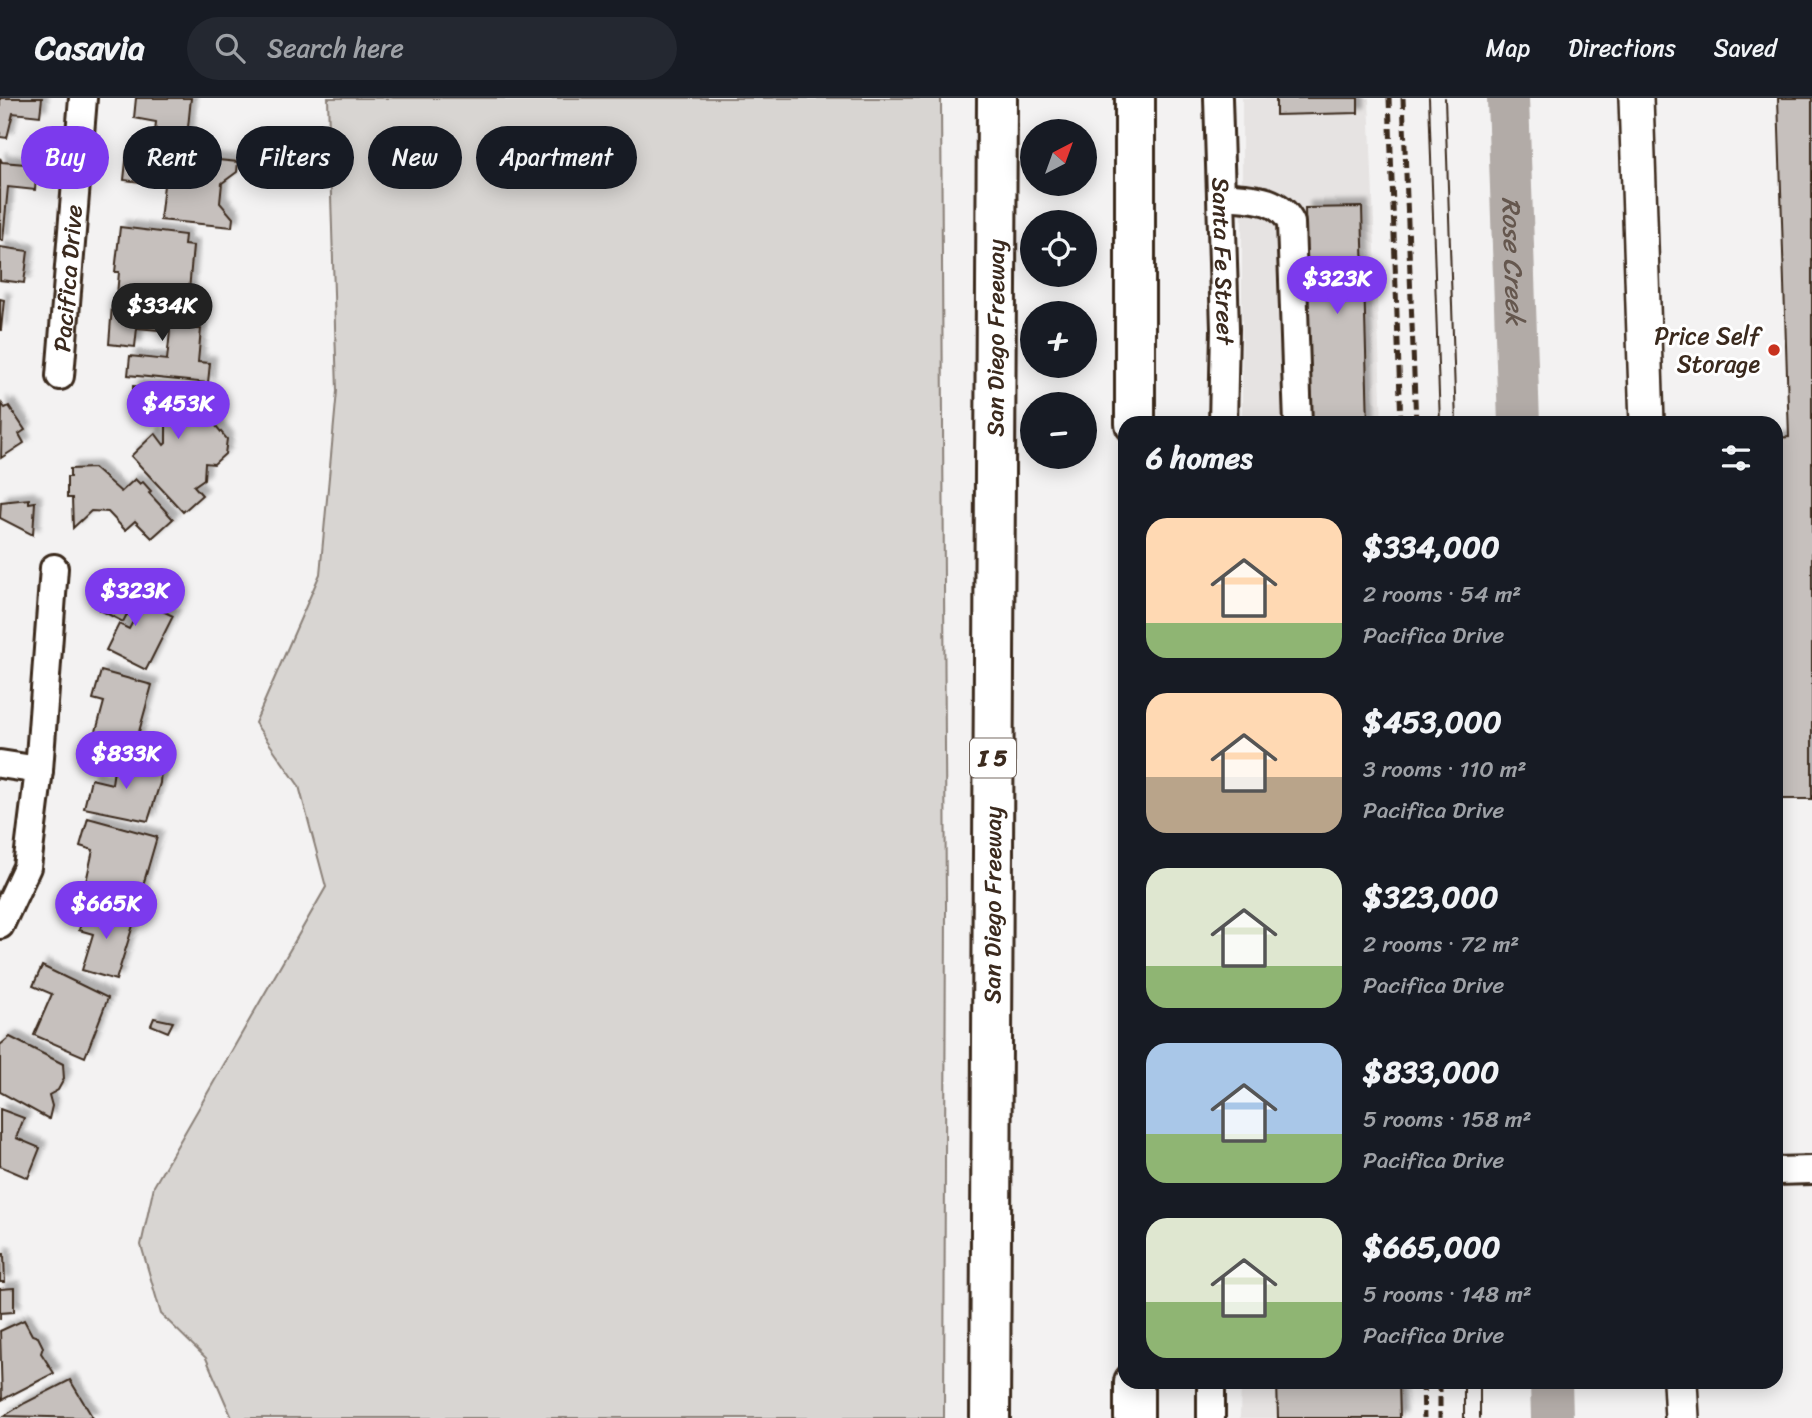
<!DOCTYPE html>
<html lang="en">
<head>
<meta charset="utf-8">
<style>
	:root { --surface:#171b24; --page:#242831; --text:#f1f3f6; --muted:#9ea1a6; --line:#363941; --accent:#7c3aed }
	body { margin:0; font-family:Sriracha,sans-serif; background:var(--page); color:var(--text); height:100vh; display:flex; flex-direction:column; font-size:26px; white-space:nowrap }
	* { box-sizing:border-box; margin:0 }
	p { font-size:23px; color:var(--muted) }
	.icon { flex:none; width:38px; height:38px; fill:none; stroke:currentColor; stroke-width:2; stroke-linecap:round; stroke-linejoin:round }
	.map { position:relative; flex:1; overflow:hidden }
	.details { position:absolute; left:1118px; top:318px; width:665px; height:973px; display:flex; flex-direction:column; background:var(--surface); border-radius:21px; box-shadow:0 4px 18px #0003 }
	.details>* { flex:none }
	.guide { position:absolute; left:21px; top:28px; width:665px; height:63px; display:flex; gap:14px }
	.needle { width:46px; rotate:41deg }
	.fabs { position:absolute; left:1020px; top:21px; display:grid; gap:14px }
	.fabs a { display:grid; place-items:center; width:77px; height:77px; border-radius:50%; background:var(--surface); box-shadow:0 4px 18px #0003; font-size:35px }
	.price { position:absolute; translate:-50% -60px; padding:0 16px; border-radius:24px; background:var(--accent); color:#fff; font-size:23px; line-height:46px; filter:drop-shadow(0 2px 4px #0008) }
	.price::after { content:''; position:absolute; left:50%; top:42px; width:21px; height:16px; margin-left:-10px; background:inherit; clip-path:polygon(0 0,100% 0,50% 100%) }
	.price.current { background:#222; color:#fff }
	ul { padding:0; list-style:none }
	li { display:flex; align-items:center; gap:21px; height:175px; padding:0 28px }
	li span { display:grid; place-items:center; flex:none; width:196px; height:140px; border-radius:21px; color:#555 }
	li>.icon { margin-inline-start:auto }
	span .icon { width:84px; height:84px; fill:#fffc; stroke-width:1 }
	li b { font-size:30px }
	h2 { display:flex; justify-content:space-between; align-items:center; height:84px; padding:0 28px; font-size:30px }
	.chip { padding:0 24px; border-radius:32px; background:var(--surface); box-shadow:0 4px 18px #0003; font-size:24px; line-height:63px }
	.chip.current { background:var(--accent); color:#fff }
	header { display:flex; align-items:center; gap:42px; box-sizing:border-box; height:98px; padding:0 35px; background:var(--surface); border-bottom:2px solid var(--line) }
	header strong { font-size:33px }
	nav { display:flex; gap:38px; margin-inline-start:auto; font-size:24px }
	.search { width:490px; height:63px; background:var(--page); display:flex; align-items:center; gap:18px; box-sizing:border-box; padding:0 24px; border-radius:38px; color:var(--muted); font-size:26px }
	.map>svg:first-child { display:block }
	.built { fill:#e6e3e2 }
	.green { fill:#d8d5d2; stroke:#8a8078; stroke-width:2 }
	.lines { fill:none; stroke-linecap:round; stroke-linejoin:round }
	.river { stroke:#b2aba7; stroke-width:42 }
	.building { fill:#c6c0bd; stroke:#3b2a1e; stroke-width:2; filter:url(#shadow) }
	.minor-casing { stroke:#3b2a1e; stroke-width:32 }
	.major-casing { stroke:#3b2a1e; stroke-width:38 }
	.highway-casing { stroke:#3b2a1e; stroke-width:44 }
	.minor { stroke:#fff; stroke-width:26 }
	.major { stroke:#fff; stroke-width:33 }
	.highway { stroke:#fff; stroke-width:38 }
	.tram { stroke:#3b2a1e; stroke-width:2 }
	.rail { stroke:#3b2a1e; stroke-width:5; stroke-dasharray:10 5; stroke-linecap:butt }
	.poi-dot { fill:#c8321e; stroke:#fff; stroke-width:2.5 }
	.labels { text-anchor:middle; dominant-baseline:central; stroke-width:6; stroke-linejoin:round; paint-order:stroke }
	.shield { fill:#fff; stroke:#766a62; stroke-width:2 }
	.shield-label { font-size:23px; font-weight:bold; fill:#3b2a1e }
	.street-label { font-size:24px; fill:#3b2a1e; stroke:#fff }
	.poi-label { font-size:24px; fill:#3b2a1e; stroke:#fff; text-anchor:end }
	.water-label { font-size:26px; font-style:italic; fill:#65574e; stroke:#fff }
</style>
</head>
<body>
<header>
<strong>Casavia</strong>
<div class="search"><svg class="icon" aria-label="search" viewBox="0 0 24 24"><circle cx="10" cy="10" r="6"/><path d="M15 15l6 6"/></svg>Search here</div>
<nav><a>Map</a><a>Directions</a><a>Saved</a></nav>
</header>
<div class="map">
<svg width="1812" height="1320" viewBox="0 0 1812 1320">
	<defs>
		<filter id="shadow"><feDropShadow dx="6" dy="-6" stdDeviation="2" flood-color="#0004"/></filter>
	</defs>
	<rect width="100%" height="100%" fill="#f3f2f2"/>
	<filter id="ink" filterUnits="userSpaceOnUse"><feTurbulence type="fractalNoise" baseFrequency=".0143" numOctaves="2"/><feDisplacementMap in="SourceGraphic" scale="14" xChannelSelector="R" yChannelSelector="G"/><feConvolveMatrix kernelMatrix="1 2 1 2 8 2 1 2 1" color-interpolation-filters="sRGB"/></filter>
	<g filter="url(#ink)">
		<g class="built">
			<polygon points="1242,0 1369,0 1382,325 1242,325"/>
			<polygon points="1241,1285 1403,1285 1404,1320 1240,1320"/>
		</g>
		<polygon class="green" points="328,0 941,0 946,808 944,1320 232,1320 206,1260 161,1216 141,1147 154,1088 326,789 299,688 255,625 320,476 337,293"/>
		<g class="lines">
			<g class="river">
				<path id="s1" d="M1508,0L1519,326"/>
				<polyline points="1551,1284 1552,1320"/>
			</g>
		</g>
		<g class="building">
			<polygon points="0,0 42,0 40,18 13,15 7,40 0,39"/>
			<polygon points="136,0 191,0 186,49 154,45 156,24 134,20"/>
			<polygon points="1276,0 1358,0 1358,15 1276,17"/>
			<polygon points="1778,0 1812,0 1812,701 1776,701 1776,340 1789,339"/>
			<polygon points="127,53 238,64 237,74 222,85 220,105 233,120 232,129 160,122 164,87 124,82"/>
			<polygon points="0,60 2,64 37,67 35,92 8,89 3,142 0,142"/>
			<polygon points="1362,109 1368,326 1311,326 1305,110"/>
			<polygon points="120,129 185,137 184,147 193,148 188,204 117,197 119,174 115,174"/>
			<polygon points="0,149 28,153 24,185 0,182"/>
			<polygon points="0,201 4,202 1,232 0,232"/>
			<polygon points="112,208 197,216 196,231 201,231 198,264 210,265 208,285 128,277 130,258 167,262 170,233 137,230 135,249 109,246"/>
			<polygon points="133,288 207,294 205,315 227,341 225,356 214,366 205,365 204,381 194,388 202,397 183,414 131,358 155,335 164,347 166,345 166,325 133,319"/>
			<polygon points="2,306 5,310 9,308 25,332 19,336 24,345 1,360"/>
			<polygon points="94,370 121,394 135,381 140,386 143,384 151,393 149,395 173,421 152,440 135,423 125,432 108,414 91,413 73,430 72,400 67,400 67,379 70,379 70,371"/>
			<polygon points="29,401 29,405 35,404 33,437 0,420 1,404"/>
			<polygon points="111,488 173,518 146,572 106,552 119,526 129,531 135,520 127,516 123,524 100,512"/>
			<polygon points="101,573 152,587 135,648 95,637 104,604 93,601"/>
			<polygon points="125,659 161,671 160,685 148,723 84,710 91,681 112,686 115,664"/>
			<polygon points="88,720 157,739 137,808 84,793 93,752 80,748"/>
			<polygon points="87,806 135,821 116,882 82,872 93,836 79,832"/>
			<polygon points="42,868 108,900 85,959 34,937 52,896 33,888"/>
			<polygon points="154,920 173,924 168,934 151,927"/>
			<polygon points="10,939 63,966 64,981 58,992 49,997 52,1008 49,1021 0,994 0,947"/>
			<polygon points="0,1011 24,1020 16,1040 40,1050 28,1080 0,1068"/>
			<polygon points="0,1156 4,1156 5,1184 0,1184"/>
			<polygon points="14,1190 14,1214 0,1215 0,1222 0,1191"/>
			<polygon points="24,1222 32,1237 38,1239 43,1249 41,1255 54,1275 2,1302 0,1233"/>
			<polygon points="70,1282 93,1320 4,1318 25,1305"/>
			<polygon points="1277,1284 1399,1284 1400,1320 1278,1320"/>
		</g>
		<g class="lines">
			<g class="minor-casing">
				<g id="minor">
					<path id="s2" d="M1218,0L1225,231L1223,326"/>
					<path d="M1222,98C1249,101 1278,98 1291,125L1298,326"/>
					<path id="s3" d="M60,278L83,0"/>
					<polyline points="0,666 39,672"/>
					<polyline points="0,827 27,769 39,672 54,470"/>
					<polyline points="1776,1073 1812,1072"/>
					<polyline points="1211,1284 1211,1320"/>
				</g>
			</g>
			<g class="major-casing">
				<g id="major">
					<polyline points="1636,0 1647,326"/>
					<polyline points="1680,1284 1682,1320"/>
				</g>
			</g>
			<g class="highway-casing">
				<g id="highway">
					<polyline points="1135,326 1135,0"/>
					<path id="s4" d="M990,1320L997,0"/>
					<polyline points="1134,1320 1134,1284"/>
				</g>
			</g>
			<use href="#minor" class="minor"/>
			<use href="#major" class="major"/>
			<use href="#highway" class="highway"/>
			<g class="tram">
				<polyline points="1429,0 1440,326"/>
				<polyline points="1445,0 1456,326"/>
				<polyline points="1464,1284 1464,1320"/>
				<polyline points="1480,1284 1480,1320"/>
			</g>
			<g class="rail">
				<polyline points="1389,0 1401,326"/>
				<polyline points="1403,0 1416,326"/>
				<polyline points="1423,1284 1424,1320"/>
				<polyline points="1440,1284 1440,1320"/>
			</g>
		</g>
	</g>
	<circle class="poi-dot" cx="1774" cy="252" r="7"/>
	<g class="labels">
		<rect class="shield" x="970" y="640.5" width="46" height="39" rx="5"/>
		<g class="shield-label">
			<text x="993" y="660">I 5</text>
		</g>
		<g class="street-label">
			<text stroke="none"><textPath href="#s2" startOffset="163">Santa Fe Street</textPath></text>
			<text stroke="none"><textPath href="#s3" startOffset="98">Pacifica Drive</textPath></text>
			<text stroke="none"><textPath href="#s4" startOffset="1080">San Diego Freeway</textPath></text>
			<text stroke="none"><textPath href="#s4" startOffset="513">San Diego Freeway</textPath></text>
		</g>
		<g class="poi-label">
			<text x="1760" y="238">Price Self<tspan x="1760" dy="28">Storage</tspan></text>
		</g>
		<g class="water-label">
			<text stroke="none"><textPath href="#s1" startOffset="163">Rose Creek</textPath></text>
		</g>
	</g>
</svg>
<div class="fabs">
<a><svg class="needle" viewBox="-14 -14 28 28"><path d="M0-13l5 13h-10z" fill="#e53935"/><path d="M0 13l5-13h-10z" fill="#9ea1a6"/></svg></a>
<a><svg class="icon" aria-label="locate" viewBox="0 0 24 24"><circle cx="12" cy="12" r="6"/><path d="M12 2v4M12 18v4M2 12h4M18 12h4"/></svg></a>
<a>+</a>
<a>−</a>
</div>
<b class="price" style="left:1337px;top:218px">$323K</b>
<b class="price current" style="left:162px;top:245px">$334K</b>
<b class="price" style="left:178px;top:343px">$453K</b>
<b class="price" style="left:135px;top:530px">$323K</b>
<b class="price" style="left:126px;top:693px">$833K</b>
<b class="price" style="left:106px;top:843px">$665K</b>
<div class="guide">
<a class="chip current">Buy</a>
<a class="chip">Rent</a>
<a class="chip">Filters</a>
<a class="chip">New</a>
<a class="chip">Apartment</a>
</div>
<section class="details">
<h2>6 homes<svg class="icon" aria-label="filters" viewBox="0 0 24 24"><path d="M4 7h16M4 17h16"/><circle cx="9" cy="7" r="2"/><circle cx="15" cy="17" r="2"/></svg></h2>
<ul>
<li><span style="background:linear-gradient(#ffd9b3 75%,#8fb573 0)"><svg class="icon" aria-label="home" viewBox="0 0 24 24"><path d="M3 11l9-7 9 7M6 9v11h12V9"/></svg></span><div><b>$334,000</b><p>2 rooms · 54 m²</p><p>Pacifica Drive</p></div></li>
<li><span style="background:linear-gradient(#ffd9b3 60%,#b9a48a 0)"><svg class="icon" aria-label="home" viewBox="0 0 24 24"><path d="M3 11l9-7 9 7M6 9v11h12V9"/></svg></span><div><b>$453,000</b><p>3 rooms · 110 m²</p><p>Pacifica Drive</p></div></li>
<li><span style="background:linear-gradient(#dfe7d0 70%,#8fb573 0)"><svg class="icon" aria-label="home" viewBox="0 0 24 24"><path d="M3 11l9-7 9 7M6 9v11h12V9"/></svg></span><div><b>$323,000</b><p>2 rooms · 72 m²</p><p>Pacifica Drive</p></div></li>
<li><span style="background:linear-gradient(#a9c7e8 65%,#8fb573 0)"><svg class="icon" aria-label="home" viewBox="0 0 24 24"><path d="M3 11l9-7 9 7M6 9v11h12V9"/></svg></span><div><b>$833,000</b><p>5 rooms · 158 m²</p><p>Pacifica Drive</p></div></li>
<li><span style="background:linear-gradient(#dfe7d0 60%,#8fb573 0)"><svg class="icon" aria-label="home" viewBox="0 0 24 24"><path d="M3 11l9-7 9 7M6 9v11h12V9"/></svg></span><div><b>$665,000</b><p>5 rooms · 148 m²</p><p>Pacifica Drive</p></div></li>
</ul>
</section>
</div>
</body>
</html>
